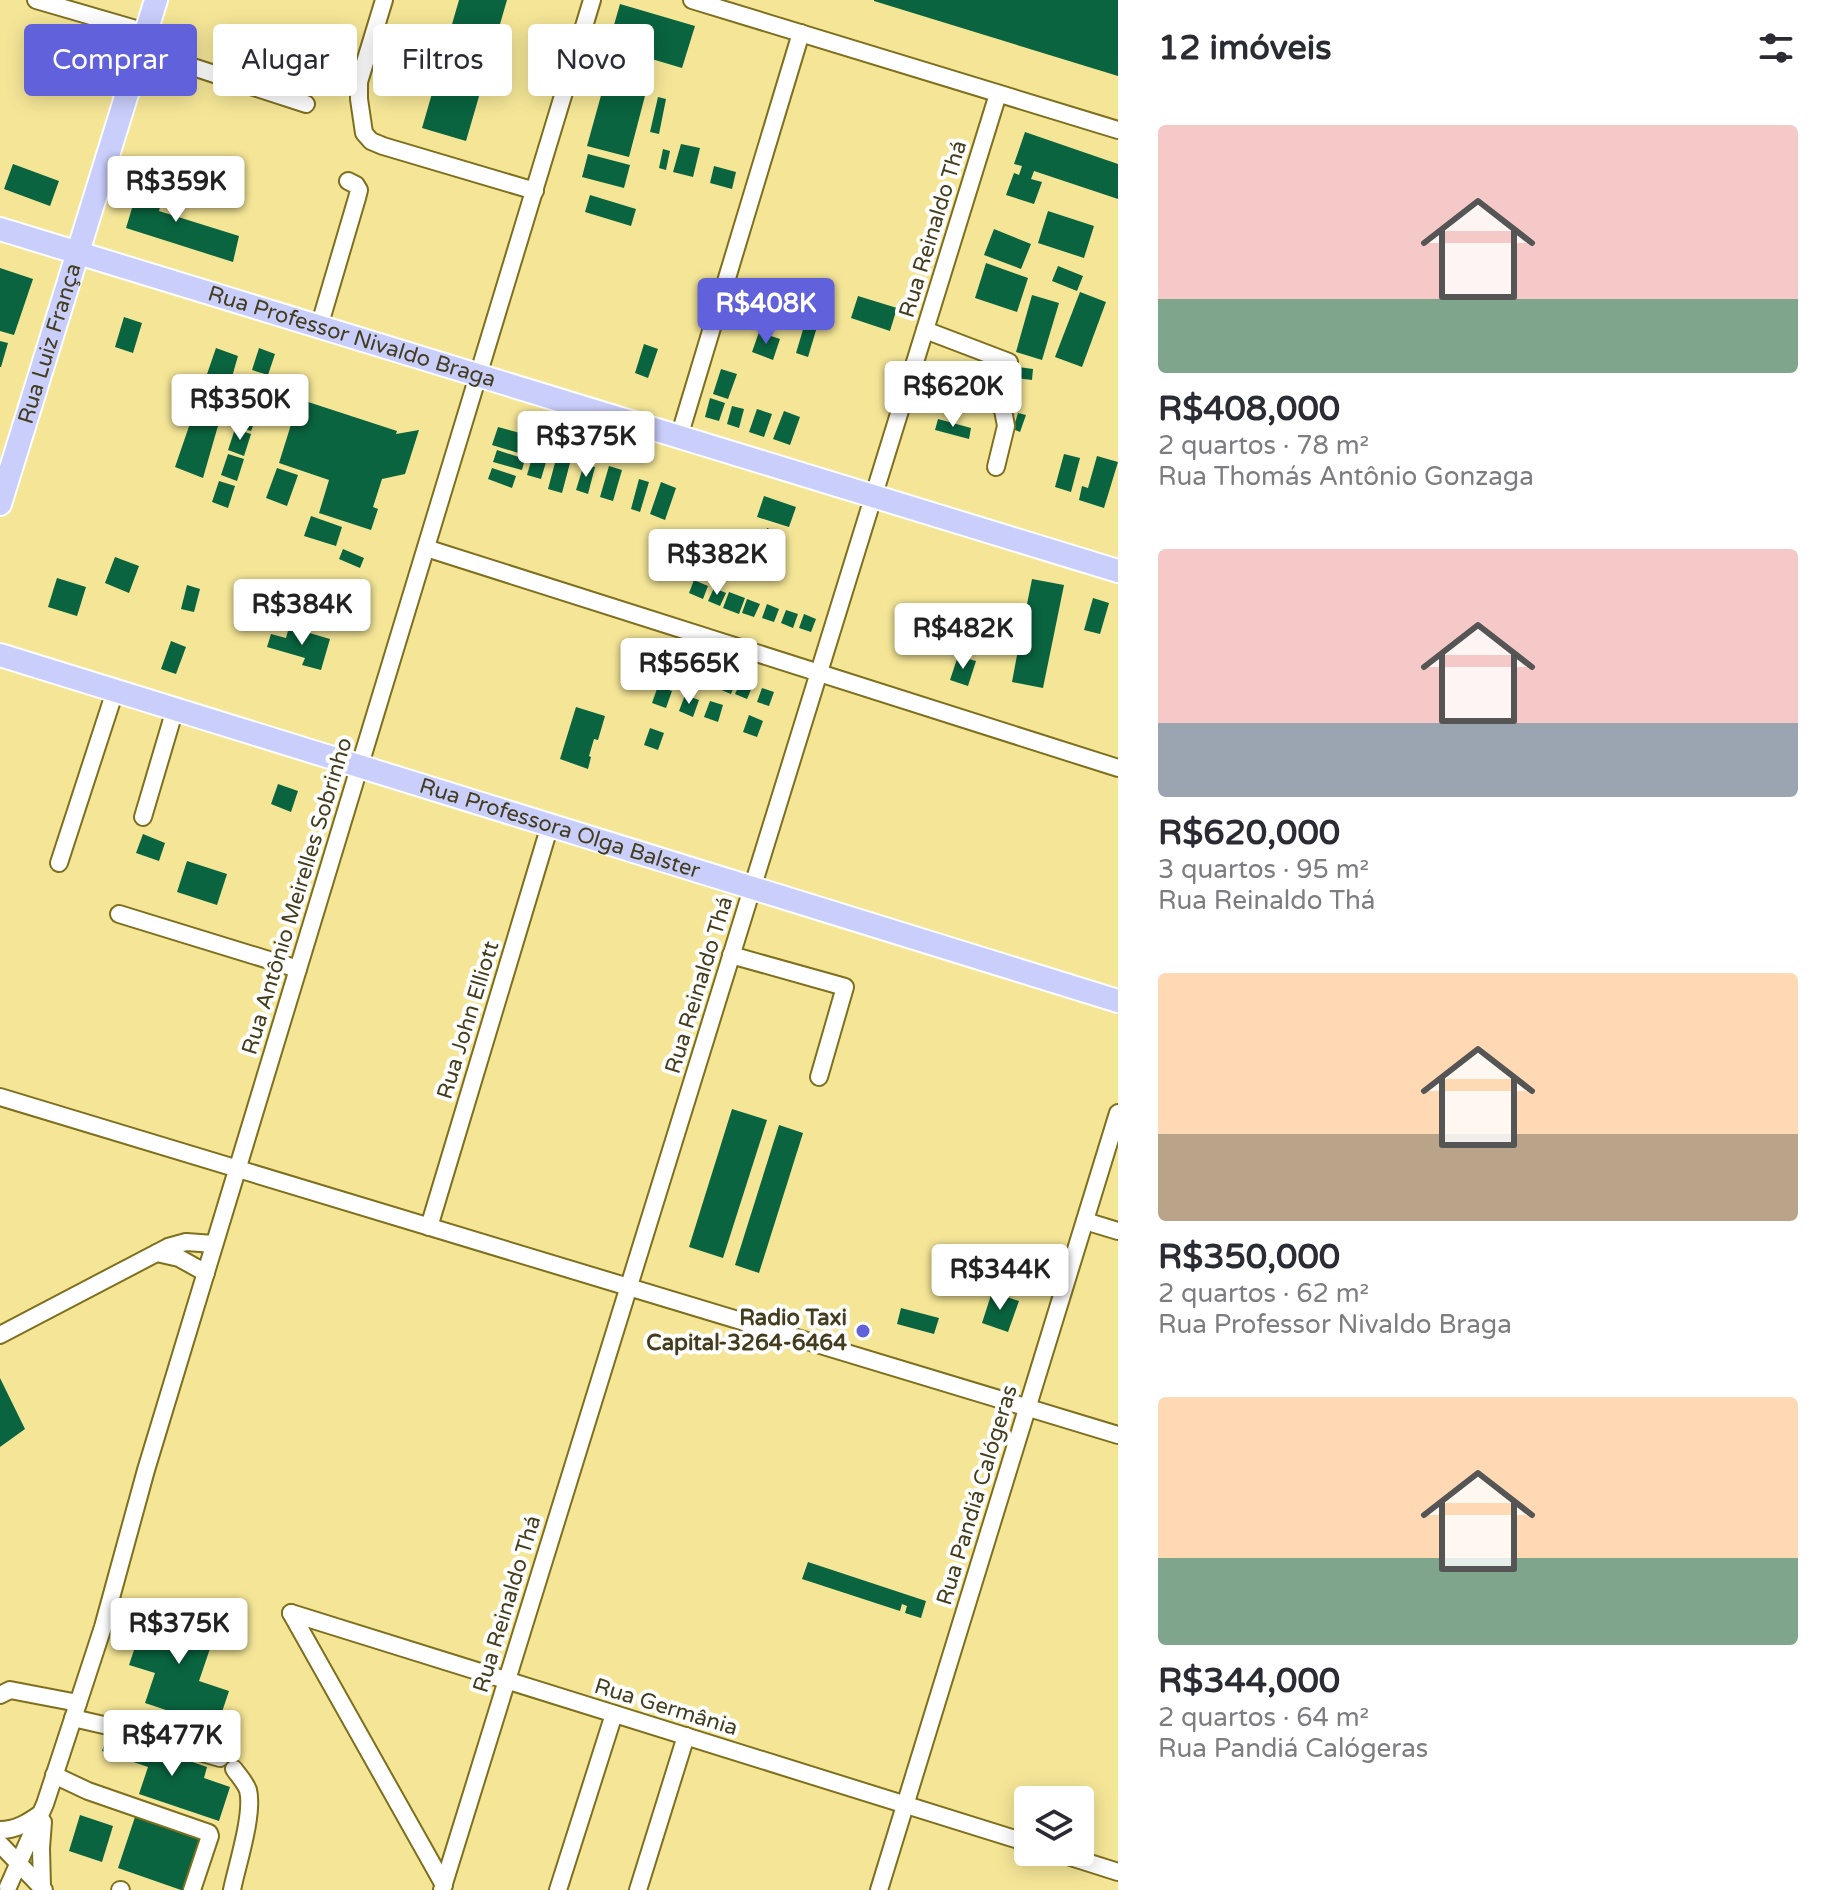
<!DOCTYPE html>
<html lang="pt">
<head>
<meta charset="utf-8">
<style>
	:root { --surface:#fff; --page:#f7f7f7; --text:#2b2b33; --muted:#7c7c81; --accent:#6162db }
	body { margin:0; font-family:"Varela Round",sans-serif; background:var(--page); color:var(--text); height:100vh; display:flex; flex-direction:column; font-size:30px; white-space:nowrap }
	* { box-sizing:border-box; margin:0 }
	p { font-size:26px; color:var(--muted) }
	.icon { flex:none; width:44px; height:44px; fill:none; stroke:currentColor; stroke-width:2; stroke-linecap:round; stroke-linejoin:round }
	.map { position:relative; flex:1; overflow:hidden }
	.sheet { display:flex; flex-direction:column; background:var(--surface); width:720px }
	.sheet>* { flex:none }
	.guide { position:absolute; left:24px; top:24px; width:760px; height:72px; display:flex; gap:16px }
	.controls { position:absolute; left:1014px; top:1786px; display:grid; gap:16px }
	.controls a { display:grid; place-items:center; width:80px; height:80px; border-radius:8px; background:var(--surface); box-shadow:0 4px 20px #0003; font-size:40px }
	.price { position:absolute; translate:-50% -68px; padding:0 18px; border-radius:8px; background:#fff; color:#222; font-size:26px; line-height:52px; filter:drop-shadow(0 2px 4px #0008) }
	.price::after { content:''; position:absolute; left:50%; top:48px; width:24px; height:18px; margin-left:-12px; background:inherit; clip-path:polygon(0 0,100% 0,50% 100%) }
	.price.selected { background:var(--accent); color:#fff }
	ul { padding:0; list-style:none }
	li { display:grid; align-content:center; gap:16px; height:424px; padding:0 40px }
	li span { display:grid; place-items:center; height:248px; border-radius:8px; color:#555 }
	li>.icon { margin-inline-start:auto }
	span .icon { width:144px; height:144px; fill:#fffc; stroke-width:1 }
	li b { font-size:34px }
	h2 { display:flex; justify-content:space-between; align-items:center; height:96px; padding:0 40px; font-size:34px }
	.pill { padding:0 28px; border-radius:8px; background:var(--surface); box-shadow:0 4px 20px #0003; font-size:28px; line-height:72px }
	.pill.selected { background:var(--accent); color:#fff }
	main { display:flex; flex:1; min-height:0 }
	.map>svg:first-child { display:block }
	.building { fill:#0a643f }
	.lines { fill:none; stroke-linecap:round; stroke-linejoin:round }
	.minor-casing { stroke:#7e6f1e; stroke-width:20 }
	.major-casing { stroke:#fff; stroke-width:26 }
	.minor { stroke:#fff; stroke-width:16 }
	.major { stroke:#c9cefb; stroke-width:22 }
	.poi-dot { fill:#6162db; stroke:#fff; stroke-width:3 }
	.labels { text-anchor:middle; dominant-baseline:central; stroke-width:8; stroke-linejoin:round; paint-order:stroke }
	.street-label { font-size:22px; fill:#443d1d; stroke:#fff }
	.poi-label { font-size:22px; font-weight:bold; fill:#443d1d; stroke:#fff; text-anchor:end }
</style>
</head>
<body>
<main>
<div class="map">
<svg width="1118" height="1890" viewBox="0 0 1118 1890">
	<rect width="100%" height="100%" fill="#f5e697"/>
	<g class="building">
		<polygon points="459,0 507,0 466,141 422,128"/>
		<polygon points="874,0 1118,0 1118,76 874,1"/>
		<polygon points="620,4 695,26 682,68 608,46"/>
		<polygon points="605,81 646,92 629,157 587,146"/>
		<polygon points="658,97 666,99 659,134 650,132"/>
		<polygon points="1025,132 1118,164 1118,199 1034,171 1031,179 1042,182 1034,204 1006,195 1014,173 1019,175 1022,166 1014,164"/>
		<polygon points="681,144 700,148 693,177 673,172"/>
		<polygon points="663,149 670,151 666,170 659,168"/>
		<polygon points="588,154 630,165 624,188 582,177"/>
		<polygon points="13,164 59,181 50,206 4,189"/>
		<polygon points="714,166 736,172 732,189 710,183"/>
		<polygon points="142,175 166,183 159,211 239,236 233,262 126,228"/>
		<polygon points="590,195 636,209 631,226 585,212"/>
		<polygon points="1048,211 1094,226 1084,258 1038,243"/>
		<polygon points="994,229 1031,244 1021,269 984,255"/>
		<polygon points="986,263 1028,278 1017,312 975,298"/>
		<polygon points="1058,266 1083,276 1077,291 1052,281"/>
		<polygon points="0,268 33,279 14,335 0,331"/>
		<polygon points="1080,292 1106,302 1082,367 1055,357"/>
		<polygon points="1032,295 1059,303 1042,360 1016,352"/>
		<polygon points="858,296 897,308 890,331 851,318"/>
		<polygon points="808,313 820,317 808,357 796,353"/>
		<polygon points="124,317 142,323 133,353 115,347"/>
		<polygon points="759,332 780,339 773,360 752,352"/>
		<polygon points="0,341 8,343 1,367 0,367"/>
		<polygon points="644,344 658,349 648,378 635,373"/>
		<polygon points="216,348 238,356 203,478 175,467"/>
		<polygon points="259,348 275,354 268,375 252,370"/>
		<polygon points="1018,367 1033,369 1032,380 1016,378"/>
		<polygon points="721,369 737,374 728,399 713,394"/>
		<polygon points="250,380 266,385 258,407 242,401"/>
		<polygon points="710,398 725,403 719,421 705,417"/>
		<polygon points="299,399 397,431 396,434 419,430 405,474 382,479 373,507 378,509 371,530 319,513 329,480 279,463"/>
		<polygon points="243,404 259,410 251,431 235,426"/>
		<polygon points="732,406 744,409 739,428 727,424"/>
		<polygon points="757,409 772,414 764,437 749,432"/>
		<polygon points="784,411 800,417 790,445 773,439"/>
		<polygon points="1018,413 1026,415 1020,432 1013,429"/>
		<polygon points="938,419 971,428 969,439 935,430"/>
		<polygon points="498,427 531,436 525,455 492,445"/>
		<polygon points="235,429 251,434 244,456 228,450"/>
		<polygon points="535,448 549,452 541,479 527,475"/>
		<polygon points="497,450 525,459 522,470 493,462"/>
		<polygon points="228,454 244,459 237,481 221,475"/>
		<polygon points="1064,454 1080,458 1071,492 1055,487"/>
		<polygon points="1097,456 1118,462 1104,508 1079,500 1082,486 1088,488"/>
		<polygon points="556,459 570,463 562,493 548,489"/>
		<polygon points="584,464 595,467 588,494 576,490"/>
		<polygon points="609,466 622,470 613,501 600,497"/>
		<polygon points="277,468 298,475 287,506 266,498"/>
		<polygon points="492,468 516,476 512,488 488,479"/>
		<polygon points="639,479 649,482 640,512 631,509"/>
		<polygon points="219,481 235,486 228,508 212,502"/>
		<polygon points="661,482 676,488 665,520 650,514"/>
		<polygon points="764,496 796,507 789,527 757,517"/>
		<polygon points="311,516 342,527 336,546 304,536"/>
		<polygon points="767,528 780,533 772,559 758,555"/>
		<polygon points="343,549 364,558 360,568 339,559"/>
		<polygon points="115,557 139,566 129,593 105,583"/>
		<polygon points="57,578 86,587 77,616 48,607"/>
		<polygon points="1032,579 1064,585 1043,688 1012,682 1020,639 992,633 998,603 1026,609"/>
		<polygon points="694,580 708,586 703,599 689,593"/>
		<polygon points="187,585 200,589 194,612 181,609"/>
		<polygon points="714,588 726,593 720,606 708,601"/>
		<polygon points="729,592 745,598 739,614 723,608"/>
		<polygon points="1093,598 1109,603 1100,634 1084,630"/>
		<polygon points="747,599 760,604 754,617 742,613"/>
		<polygon points="313,603 341,610 335,630 308,623"/>
		<polygon points="767,604 779,609 774,622 762,618"/>
		<polygon points="786,610 798,614 793,628 781,623"/>
		<polygon points="804,614 816,619 811,632 799,628"/>
		<polygon points="289,627 330,639 321,670 302,665 305,658 267,647 271,634 286,638"/>
		<polygon points="171,641 186,647 176,674 161,669"/>
		<polygon points="634,647 645,652 640,665 628,660"/>
		<polygon points="651,655 663,659 658,673 646,668"/>
		<polygon points="958,656 976,661 968,686 950,680"/>
		<polygon points="669,657 682,662 676,676 664,671"/>
		<polygon points="689,665 701,670 696,683 684,678"/>
		<polygon points="706,670 718,675 713,689 701,684"/>
		<polygon points="724,676 736,681 731,694 719,689"/>
		<polygon points="741,681 753,685 747,699 735,694"/>
		<polygon points="658,686 672,691 666,708 652,703"/>
		<polygon points="762,688 774,692 769,706 757,702"/>
		<polygon points="685,695 699,700 693,717 679,711"/>
		<polygon points="710,701 723,705 718,722 704,717"/>
		<polygon points="576,707 605,716 598,740 594,739 589,756 591,757 588,769 560,759"/>
		<polygon points="749,715 763,721 757,737 743,732"/>
		<polygon points="650,728 664,733 658,750 644,745"/>
		<polygon points="278,784 298,791 291,812 271,804"/>
		<polygon points="143,834 165,843 159,861 136,853"/>
		<polygon points="187,861 227,874 217,905 177,892"/>
		<polygon points="732,1109 767,1120 723,1258 689,1247"/>
		<polygon points="779,1125 803,1133 759,1273 735,1265"/>
		<polygon points="992,1292 1019,1301 1008,1332 982,1323"/>
		<polygon points="901,1308 939,1318 934,1334 897,1324"/>
		<polygon points="0,1378 25,1429 0,1447"/>
		<polygon points="808,1562 926,1601 921,1618 905,1613 907,1606 902,1604 900,1611 802,1579"/>
		<polygon points="149,1605 217,1628 199,1681 229,1691 217,1727 145,1703 155,1673 129,1665"/>
		<polygon points="108,1733 207,1767 204,1778 230,1787 219,1821 139,1794 148,1767 102,1751"/>
		<polygon points="137,1811 206,1835 187,1890 181,1890 118,1868"/>
		<polygon points="80,1815 113,1826 102,1862 69,1851"/>
	</g>
	<g class="lines">
		<g class="minor-casing">
			<g id="minor">
				<polyline points="36,0 146,32"/>
				<polyline points="384,0 359,82 359,99 364,133 371,141 383,146 535,191"/>
				<polyline points="692,0 1118,130"/>
				<polyline points="141,50 306,104"/>
				<polyline points="319,327 357,198 359,190 356,185 348,181"/>
				<polyline points="925,330 1009,362"/>
				<polyline points="912,372 994,398 1003,410 1006,426 996,467"/>
				<polyline points="679,437 801,33"/>
				<polyline points="426,548 1118,768"/>
				<polyline points="143,817 175,709"/>
				<polyline points="59,863 115,691"/>
				<polyline points="119,914 298,969"/>
				<polyline points="731,955 845,987 819,1077"/>
				<polyline points="0,1097 1118,1435"/>
				<polyline points="1085,1221 1118,1231"/>
				<polyline points="429,1227 550,825"/>
				<polyline points="157,1253 179,1258 206,1273"/>
				<polyline points="0,1335 168,1247 186,1242 214,1244"/>
				<polyline points="291,1613 1028,1843"/>
				<polyline points="291,1613 444,1885"/>
				<polyline points="0,1695 10,1690 78,1703"/>
				<polyline points="73,1718 108,1726 220,1758"/>
				<polyline points="54,1775 88,1791 209,1833 210,1836 192,1890"/>
				<path d="M0,1830C16,1830 27,1823 40,1814"/>
				<polyline points="0,1844 44,1890"/>
				<polyline points="1055,1852 1118,1872"/>
				<polyline points="8,1887 45,1804 103,1627 146,1470 592,0"/>
				<polyline points="42,1887 41,1848 43,1822"/>
				<polyline points="120,1890 121,1890"/>
				<path d="M232,1890C237,1865 254,1814 248,1790C245,1782 239,1776 234,1769"/>
				<polyline points="442,1890 998,94"/>
				<polyline points="558,1890 614,1714"/>
				<polyline points="638,1890 686,1736"/>
				<polyline points="879,1890 1118,1113"/>
			</g>
		</g>
		<g class="major-casing">
			<g id="major">
				<path id="s1" d="M0,229L1118,571"/>
				<path id="s2" d="M0,504L156,0"/>
				<path id="s3" d="M0,655L1118,1001"/>
			</g>
		</g>
		<use href="#minor" class="minor"/>
		<use href="#major" class="major"/>
	</g>
	<circle class="poi-dot" cx="863" cy="1331" r="8"/>
	<g class="labels">
		<g class="street-label">
			<text transform="translate(933 229) rotate(-73)">Rua Reinaldo Thá</text>
			<text stroke="none"><textPath href="#s1" startOffset="368">Rua Professor Nivaldo Braga</textPath></text>
			<text stroke="none"><textPath href="#s2" startOffset="168">Rua Luiz França</textPath></text>
			<text stroke="none"><textPath href="#s3" startOffset="586">Rua Professora Olga Balster</textPath></text>
			<text transform="translate(297 896) rotate(-73)">Rua Antônio Meirelles Sobrinho</text>
			<text transform="translate(699 985) rotate(-73)">Rua Reinaldo Thá</text>
			<text transform="translate(468 1020) rotate(-73)">Rua John Elliott</text>
			<text transform="translate(977 1495) rotate(-73)">Rua Pandiá Calógeras</text>
			<text transform="translate(507 1604) rotate(-73)">Rua Reinaldo Thá</text>
			<text transform="translate(666 1707) rotate(17)">Rua Germânia</text>
		</g>
		<g class="poi-label">
			<text x="847" y="1318">Radio Taxi<tspan x="847" dy="25">Capital-3264-6464</tspan></text>
		</g>
	</g>
</svg>
<div class="controls">
<a><svg class="icon" aria-label="layers" viewBox="0 0 24 24"><path d="M12 4l9 5-9 5-9-5zM3 14l9 5 9-5"/></svg></a>
</div>
<b class="price" style="left:176px;top:224px">R$359K</b>
<b class="price selected" style="left:766px;top:346px">R$408K</b>
<b class="price" style="left:953px;top:429px">R$620K</b>
<b class="price" style="left:240px;top:442px">R$350K</b>
<b class="price" style="left:586px;top:479px">R$375K</b>
<b class="price" style="left:717px;top:597px">R$382K</b>
<b class="price" style="left:302px;top:647px">R$384K</b>
<b class="price" style="left:963px;top:671px">R$482K</b>
<b class="price" style="left:689px;top:706px">R$565K</b>
<b class="price" style="left:1000px;top:1312px">R$344K</b>
<b class="price" style="left:179px;top:1666px">R$375K</b>
<b class="price" style="left:172px;top:1778px">R$477K</b>
<div class="guide">
<a class="pill selected">Comprar</a>
<a class="pill">Alugar</a>
<a class="pill">Filtros</a>
<a class="pill">Novo</a>
</div>
</div>
<section class="sheet">
<h2>12 imóveis<svg class="icon" aria-label="filters" viewBox="0 0 24 24"><path d="M4 7h16M4 17h16"/><circle cx="9" cy="7" r="2"/><circle cx="15" cy="17" r="2"/></svg></h2>
<ul>
<li><span style="background:linear-gradient(#f6c9c9 70%,#7fa58c 0)"><svg class="icon" aria-label="home" viewBox="0 0 24 24"><path d="M3 11l9-7 9 7M6 9v11h12V9"/></svg></span><div><b>R$408,000</b><p>2 quartos · 78 m²</p><p>Rua Thomás Antônio Gonzaga</p></div></li>
<li><span style="background:linear-gradient(#f6c9c9 70%,#9aa5b1 0)"><svg class="icon" aria-label="home" viewBox="0 0 24 24"><path d="M3 11l9-7 9 7M6 9v11h12V9"/></svg></span><div><b>R$620,000</b><p>3 quartos · 95 m²</p><p>Rua Reinaldo Thá</p></div></li>
<li><span style="background:linear-gradient(#ffd9b3 65%,#b9a48a 0)"><svg class="icon" aria-label="home" viewBox="0 0 24 24"><path d="M3 11l9-7 9 7M6 9v11h12V9"/></svg></span><div><b>R$350,000</b><p>2 quartos · 62 m²</p><p>Rua Professor Nivaldo Braga</p></div></li>
<li><span style="background:linear-gradient(#ffd9b3 65%,#7fa58c 0)"><svg class="icon" aria-label="home" viewBox="0 0 24 24"><path d="M3 11l9-7 9 7M6 9v11h12V9"/></svg></span><div><b>R$344,000</b><p>2 quartos · 64 m²</p><p>Rua Pandiá Calógeras</p></div></li>
</ul>
</section>
</main>
</body>
</html>
